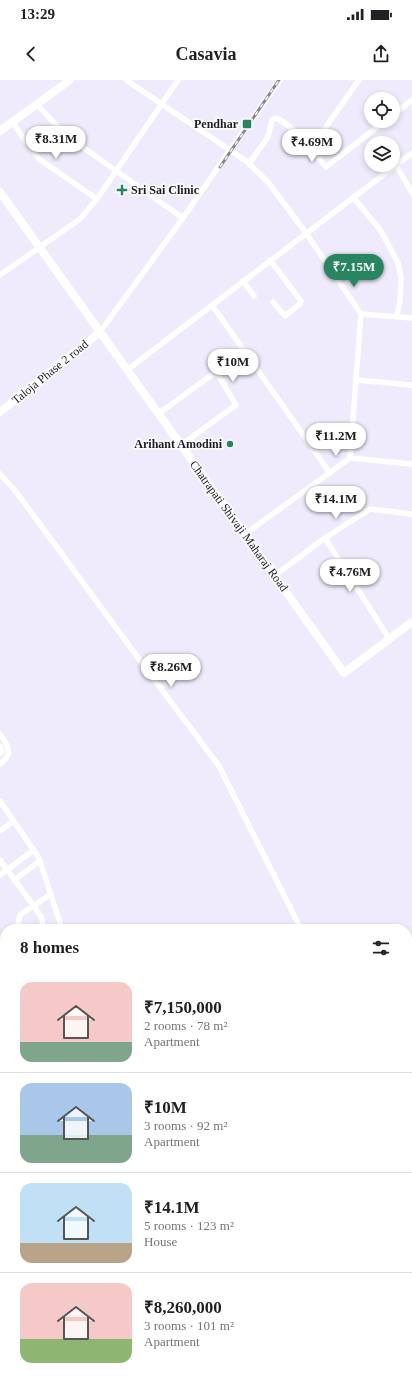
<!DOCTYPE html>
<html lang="en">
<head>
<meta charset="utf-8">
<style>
	:root { --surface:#fff; --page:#f6f6f6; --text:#202124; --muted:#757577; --line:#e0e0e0; --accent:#27865f }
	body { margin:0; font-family:Georgia,serif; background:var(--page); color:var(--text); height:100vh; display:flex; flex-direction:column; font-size:15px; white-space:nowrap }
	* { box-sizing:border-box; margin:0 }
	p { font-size:13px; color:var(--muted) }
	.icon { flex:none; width:22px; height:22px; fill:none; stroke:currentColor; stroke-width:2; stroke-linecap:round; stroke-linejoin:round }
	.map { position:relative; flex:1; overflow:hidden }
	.details { position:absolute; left:0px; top:844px; width:412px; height:456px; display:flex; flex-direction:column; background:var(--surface); border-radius:16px 16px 0 0; box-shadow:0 2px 6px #0003 }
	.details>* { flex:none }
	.fabs { position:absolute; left:364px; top:12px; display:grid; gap:8px }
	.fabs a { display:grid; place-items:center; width:36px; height:36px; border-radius:50%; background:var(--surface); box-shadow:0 2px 6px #0003; font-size:20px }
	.price { position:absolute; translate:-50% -34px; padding:0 9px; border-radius:14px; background:#fff; color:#222; font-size:13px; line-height:26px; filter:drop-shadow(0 1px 2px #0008) }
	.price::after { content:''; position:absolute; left:50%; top:24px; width:12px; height:9px; margin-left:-6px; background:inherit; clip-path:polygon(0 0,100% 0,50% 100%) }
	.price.on { background:var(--accent); color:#fff }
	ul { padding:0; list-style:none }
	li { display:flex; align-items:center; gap:12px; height:100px; padding:0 20px }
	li+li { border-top:1px solid var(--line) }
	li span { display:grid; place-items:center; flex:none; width:112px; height:80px; border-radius:12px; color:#555 }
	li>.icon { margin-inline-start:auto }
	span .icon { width:48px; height:48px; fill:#fffc; stroke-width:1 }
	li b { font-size:17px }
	h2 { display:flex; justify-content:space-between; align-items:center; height:48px; padding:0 20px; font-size:17px }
	.status { display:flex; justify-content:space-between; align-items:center; height:28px; padding:0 20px; background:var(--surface); direction:ltr }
	.status svg { height:11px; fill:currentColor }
	header { display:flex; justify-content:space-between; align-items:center; height:52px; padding:0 20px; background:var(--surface); font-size:18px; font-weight:700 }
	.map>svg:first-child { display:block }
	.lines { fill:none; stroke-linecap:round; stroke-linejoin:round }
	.street { stroke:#fff; stroke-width:5.5 }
	.secondary { stroke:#fff; stroke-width:8 }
	.rail-casing { stroke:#898693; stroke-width:3 }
	.rail { stroke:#fbfbfb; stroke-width:1.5; stroke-dasharray:4.5; stroke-linecap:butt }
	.poi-dot { fill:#27865f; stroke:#fbfbfb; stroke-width:1.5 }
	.labels { text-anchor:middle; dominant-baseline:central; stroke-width:3.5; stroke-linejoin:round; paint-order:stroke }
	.poi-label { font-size:12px; font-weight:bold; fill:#1d1b25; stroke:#fbfbfb; text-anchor:end }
	.street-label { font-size:12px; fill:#1d1b25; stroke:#fbfbfb }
</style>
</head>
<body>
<div class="status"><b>13:29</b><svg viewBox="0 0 49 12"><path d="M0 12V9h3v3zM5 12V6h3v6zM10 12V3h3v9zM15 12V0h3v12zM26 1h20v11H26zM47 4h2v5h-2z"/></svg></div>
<header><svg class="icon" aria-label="back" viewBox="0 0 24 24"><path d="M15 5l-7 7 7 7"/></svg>Casavia<svg class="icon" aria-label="share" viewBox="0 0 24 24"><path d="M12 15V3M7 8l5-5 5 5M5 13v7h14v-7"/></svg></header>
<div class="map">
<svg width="412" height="1300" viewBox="0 0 412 1300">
	<rect width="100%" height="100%" fill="#efebfc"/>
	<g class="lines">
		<g class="street">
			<polyline points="126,0 246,81 268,102 306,153 361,234 350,378 245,454"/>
			<polyline points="37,24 64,54 183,138"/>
			<polyline points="393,35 412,20"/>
			<polyline points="12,42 39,79 97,119"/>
			<polyline points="311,68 359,0"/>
			<path d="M249,84L268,57L272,40L275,38C290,41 316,75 326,87L385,41"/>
			<polyline points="396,85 412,113"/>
			<polyline points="353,117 381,151 398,183 401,197 400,221 397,236"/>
			<polyline points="270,180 301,221 300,224 285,236 273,222"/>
			<polyline points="0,195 80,139 97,119 178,0"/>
			<polyline points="243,201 254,216"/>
			<polyline points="212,225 330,393"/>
			<polyline points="361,234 412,238"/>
			<polyline points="100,252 183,138 230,70 280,0"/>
			<polyline points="127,290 412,73"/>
			<polyline points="356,300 412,305"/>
			<polyline points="158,334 213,294 218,295 236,325 181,365"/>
			<path d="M313,369C328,370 339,369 352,359"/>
			<polyline points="350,378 412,384"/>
			<polyline points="0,394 17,413 153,598 219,686 301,849"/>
			<polyline points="325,458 390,560"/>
			<polyline points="274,496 325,458 370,429 412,434"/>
			<path d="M0,654C8,665 14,674 0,684"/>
			<polyline points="0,666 2,671 0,674"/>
			<polyline points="0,721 39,778 62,849"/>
			<polyline points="0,751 14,741"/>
			<polyline points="0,780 33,825 42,838 43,849"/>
			<polyline points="0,795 34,770"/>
			<polyline points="14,800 40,781"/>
			<polyline points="17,849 20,835 51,814"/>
		</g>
		<g class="secondary">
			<polyline points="0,51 70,0"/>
			<polyline points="0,112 344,593 412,542"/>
			<polyline points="0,332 100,252"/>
		</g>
		<g class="rail-casing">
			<polyline id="rail" points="220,87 279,0"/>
		</g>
		<use href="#rail" class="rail"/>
	</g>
	<g class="poi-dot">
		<rect x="242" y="39" width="10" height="10" rx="2"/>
		<path d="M120 104h4v4h4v4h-4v4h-4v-4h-4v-4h4z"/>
		<circle cx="230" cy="364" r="4"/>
	</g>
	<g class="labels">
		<g class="poi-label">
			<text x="238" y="44">Pendhar</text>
			<text x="131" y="110" text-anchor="start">Sri Sai Clinic</text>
			<text x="222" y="364">Arihant Amodini</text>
		</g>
		<g class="street-label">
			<text transform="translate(50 292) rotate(-39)">Taloja Phase 2 road</text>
			<text transform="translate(239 446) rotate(54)">Chatrapati Shivaji Maharaj Road</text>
		</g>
	</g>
</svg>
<div class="fabs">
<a><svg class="icon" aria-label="locate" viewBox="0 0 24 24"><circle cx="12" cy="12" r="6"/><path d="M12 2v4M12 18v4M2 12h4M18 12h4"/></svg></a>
<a><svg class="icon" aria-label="layers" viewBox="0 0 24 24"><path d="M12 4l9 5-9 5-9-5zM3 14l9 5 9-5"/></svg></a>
</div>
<b class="price" style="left:56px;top:80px">₹8.31M</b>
<b class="price" style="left:312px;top:83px">₹4.69M</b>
<b class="price on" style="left:354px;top:208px">₹7.15M</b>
<b class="price" style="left:233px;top:303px">₹10M</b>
<b class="price" style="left:336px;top:377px">₹11.2M</b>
<b class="price" style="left:336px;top:440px">₹14.1M</b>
<b class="price" style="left:350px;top:513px">₹4.76M</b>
<b class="price" style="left:171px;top:608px">₹8.26M</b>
<section class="details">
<h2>8 homes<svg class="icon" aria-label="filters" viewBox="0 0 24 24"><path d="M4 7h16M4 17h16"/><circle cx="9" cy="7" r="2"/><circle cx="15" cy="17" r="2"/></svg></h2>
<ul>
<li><span style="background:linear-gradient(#f6c9c9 75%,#7fa58c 0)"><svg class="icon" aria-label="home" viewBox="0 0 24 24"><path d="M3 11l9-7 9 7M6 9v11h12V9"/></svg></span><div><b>₹7,150,000</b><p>2 rooms · 78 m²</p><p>Apartment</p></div></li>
<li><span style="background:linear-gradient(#a9c7e8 65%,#7fa58c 0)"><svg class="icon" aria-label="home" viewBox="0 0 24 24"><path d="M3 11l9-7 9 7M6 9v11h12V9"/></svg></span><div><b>₹10M</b><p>3 rooms · 92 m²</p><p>Apartment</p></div></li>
<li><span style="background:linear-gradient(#bfe0f5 75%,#b9a48a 0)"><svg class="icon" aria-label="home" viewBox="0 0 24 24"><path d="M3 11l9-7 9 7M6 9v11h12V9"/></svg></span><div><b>₹14.1M</b><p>5 rooms · 123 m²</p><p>House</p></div></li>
<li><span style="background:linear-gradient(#f6c9c9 70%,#8fb573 0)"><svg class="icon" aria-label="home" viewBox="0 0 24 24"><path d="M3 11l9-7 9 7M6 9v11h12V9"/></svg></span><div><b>₹8,260,000</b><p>3 rooms · 101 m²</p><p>Apartment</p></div></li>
</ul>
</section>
</div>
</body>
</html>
